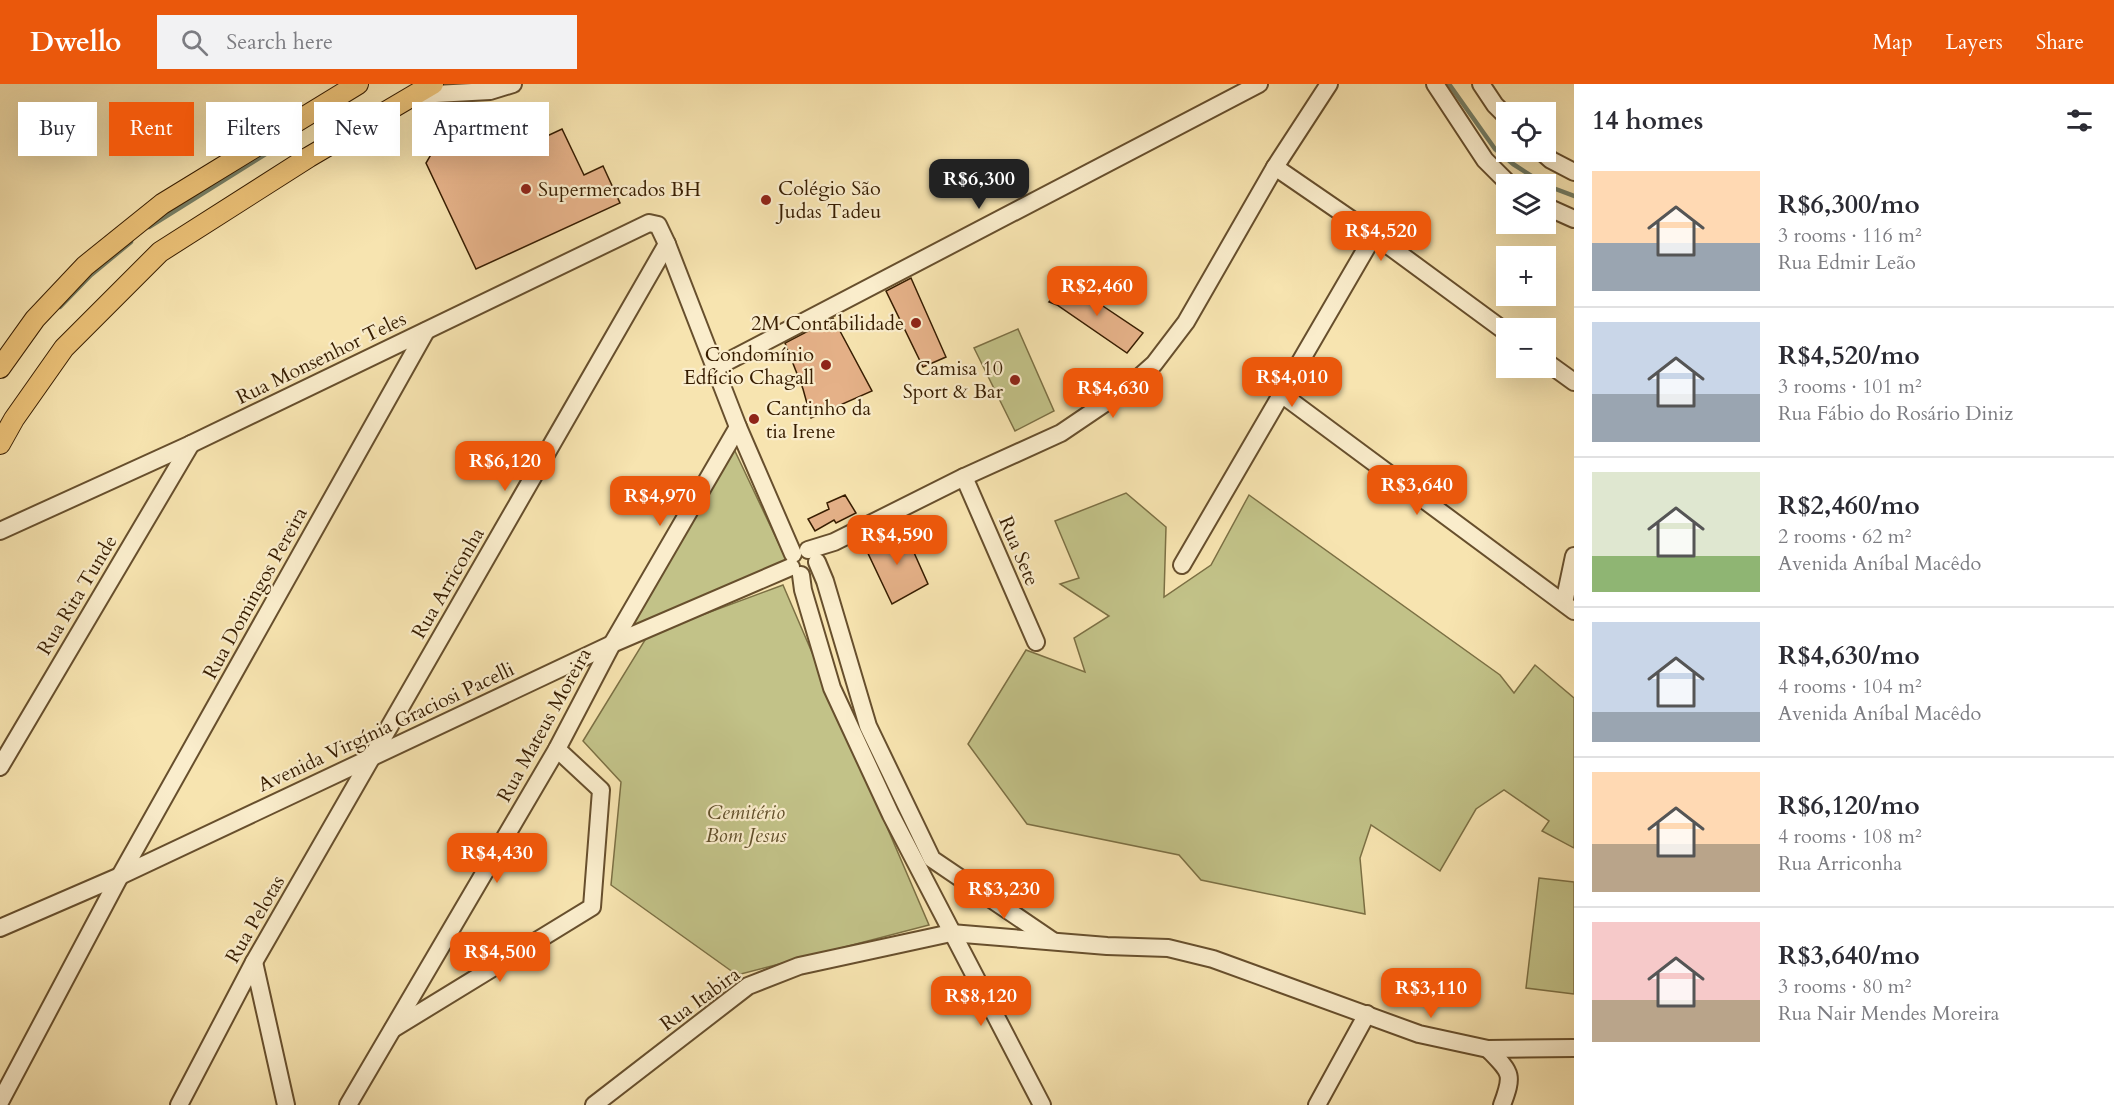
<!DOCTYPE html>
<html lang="en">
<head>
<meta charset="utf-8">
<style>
	:root { --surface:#fff; --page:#f2f2f3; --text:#2b2b33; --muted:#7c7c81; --line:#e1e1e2; --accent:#ea580c }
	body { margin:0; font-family:Cardo,serif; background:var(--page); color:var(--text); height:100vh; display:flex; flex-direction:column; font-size:22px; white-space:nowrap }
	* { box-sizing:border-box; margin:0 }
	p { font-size:20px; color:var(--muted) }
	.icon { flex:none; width:33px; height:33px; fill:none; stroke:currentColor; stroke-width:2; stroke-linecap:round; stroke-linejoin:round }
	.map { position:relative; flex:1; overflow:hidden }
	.panel { display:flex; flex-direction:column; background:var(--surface); width:540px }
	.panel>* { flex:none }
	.top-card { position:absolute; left:18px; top:18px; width:570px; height:54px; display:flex; gap:12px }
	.tools { position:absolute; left:1496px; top:18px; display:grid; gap:12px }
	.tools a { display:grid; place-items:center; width:60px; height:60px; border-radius:0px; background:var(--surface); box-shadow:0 6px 24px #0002; font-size:30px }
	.price { position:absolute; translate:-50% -51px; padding:0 14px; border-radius:12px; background:var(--accent); color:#fff; font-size:20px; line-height:39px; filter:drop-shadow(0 2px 3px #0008) }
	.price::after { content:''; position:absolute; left:50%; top:36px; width:18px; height:14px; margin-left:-9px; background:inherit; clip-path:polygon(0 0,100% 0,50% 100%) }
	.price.selected { background:#222; color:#fff }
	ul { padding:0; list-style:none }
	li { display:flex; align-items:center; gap:18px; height:150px; padding:0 18px }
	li+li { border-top:2px solid var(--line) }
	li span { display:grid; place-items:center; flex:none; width:168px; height:120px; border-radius:0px; color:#555 }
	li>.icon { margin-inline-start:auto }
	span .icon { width:72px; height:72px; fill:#fffc; stroke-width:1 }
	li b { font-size:26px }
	h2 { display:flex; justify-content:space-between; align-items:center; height:72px; padding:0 18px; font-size:26px }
	.chip { padding:0 21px; border-radius:0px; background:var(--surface); box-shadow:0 6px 24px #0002; font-size:21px; line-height:54px }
	.chip.selected { background:var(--accent); color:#fff }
	header { display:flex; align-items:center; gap:36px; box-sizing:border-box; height:84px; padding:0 30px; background:var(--accent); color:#fff }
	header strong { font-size:28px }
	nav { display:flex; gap:33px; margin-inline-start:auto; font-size:21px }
	.search { width:420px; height:54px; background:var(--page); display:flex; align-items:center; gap:15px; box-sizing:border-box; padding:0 21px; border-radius:0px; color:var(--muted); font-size:22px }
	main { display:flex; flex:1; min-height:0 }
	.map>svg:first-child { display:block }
	.green { fill:#c2c288; stroke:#7c7044; stroke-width:1.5 }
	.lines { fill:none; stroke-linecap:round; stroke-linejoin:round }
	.stream { stroke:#757e65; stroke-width:4.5 }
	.building { fill:#e5b188; stroke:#371d01; stroke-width:1.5 }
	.minor-casing { stroke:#674f2d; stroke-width:20 }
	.major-casing { stroke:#371d01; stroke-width:22 }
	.minor { stroke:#faedcc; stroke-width:16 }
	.major { stroke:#ecc278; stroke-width:20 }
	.poi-dot { fill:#8f2418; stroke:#faedcc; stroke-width:2 }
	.labels { text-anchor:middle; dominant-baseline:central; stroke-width:4.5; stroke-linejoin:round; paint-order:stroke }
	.poi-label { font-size:20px; fill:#371d01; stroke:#faedcc; text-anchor:start }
	.street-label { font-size:20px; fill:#371d01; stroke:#faedcc }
	.park-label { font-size:20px; font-style:italic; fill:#614f2a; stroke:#faedcc }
</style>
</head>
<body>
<header>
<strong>Dwello</strong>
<div class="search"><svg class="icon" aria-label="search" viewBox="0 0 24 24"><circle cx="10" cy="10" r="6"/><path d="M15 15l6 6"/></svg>Search here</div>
<nav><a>Map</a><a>Layers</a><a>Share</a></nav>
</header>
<main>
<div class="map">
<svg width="1574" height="1021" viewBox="0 0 1574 1021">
	<rect width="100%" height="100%" fill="#f7e4b0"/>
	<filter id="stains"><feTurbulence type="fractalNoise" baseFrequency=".00333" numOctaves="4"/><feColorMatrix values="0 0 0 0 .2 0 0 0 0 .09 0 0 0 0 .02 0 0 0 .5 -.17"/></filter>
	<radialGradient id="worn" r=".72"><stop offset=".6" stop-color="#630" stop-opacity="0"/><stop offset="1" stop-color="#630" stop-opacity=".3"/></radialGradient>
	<g class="green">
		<polygon points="1018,245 1054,327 1015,347 974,264"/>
		<polygon points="733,363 787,477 624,550"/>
		<polygon points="1126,409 1166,443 1164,513 1211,481 1249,411 1500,591 1514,609 1535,581 1574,614 1574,764 1542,747 1549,737 1504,706 1476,725 1440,787 1371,741 1360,774 1365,830 1201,796 1179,771 1027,740 968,660 1026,566 1085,588 1074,554 1109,532 1060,500 1079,494 1055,437"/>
		<polygon points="783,501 929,841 737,891 611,801 621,698 583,657 648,551"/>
		<polygon points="1539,794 1574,798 1574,910 1526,904"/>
	</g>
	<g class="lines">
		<g class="stream">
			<polyline points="1449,0 1495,65 1513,80 1544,100"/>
			<polyline points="1545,101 1574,112"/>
			<polyline points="149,143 296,51"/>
			<polyline points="60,223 91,191 131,158"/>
		</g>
	</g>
	<g class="building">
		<polygon points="530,22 545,53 562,45 584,91 603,82 620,119 476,185 426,79 433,67"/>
		<polygon points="911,194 946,273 923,283 886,207"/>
		<polygon points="1067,198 1143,249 1127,269 1057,221 1049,218"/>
		<polygon points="833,234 872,307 811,334 803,305 785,259"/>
		<polygon points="845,411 856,429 836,439 834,436 815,447 808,435 829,425 827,419"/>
		<polygon points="903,444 928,500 892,520 865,463"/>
	</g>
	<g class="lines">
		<g class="minor-casing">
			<g id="minor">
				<polyline points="1435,0 1485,76 1509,100"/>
				<polyline points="1481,0 1495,21 1506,32"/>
				<polyline points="417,11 490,7 513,0"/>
				<polyline points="1542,68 1551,76 1574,88"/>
				<polyline points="1275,83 1374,151 1506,248"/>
				<polyline points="1545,122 1574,135"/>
				<polyline points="1545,277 1574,298"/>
				<polyline points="715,284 1259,0"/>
				<polyline points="1280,309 1574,527"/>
				<polyline points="964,393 1036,558"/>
				<polyline points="0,447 191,360 649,139 658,141 667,160 738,343 793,470"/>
				<polyline points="808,466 834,458 964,393 1061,349 1126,305 1154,280 1186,238 1275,83 1329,0"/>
				<polyline points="817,478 825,497 868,642 932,775 1053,857"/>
				<polyline points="1182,481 1374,151"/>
				<polyline points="801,491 803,506 832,604 891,731 1042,1021"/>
				<polyline points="1564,519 1574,472"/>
				<polyline points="0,683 191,360"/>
				<polyline points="0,844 120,792 612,560 791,483"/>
				<polyline points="254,878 286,1021"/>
				<polyline points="393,945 592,823 601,706 557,665"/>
				<path d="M1488,965C1511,989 1514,989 1502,1021"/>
				<polyline points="0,1018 120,792 426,247"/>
				<polyline points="179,1021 254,878 667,160"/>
				<polyline points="348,1021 557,665 612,560 738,343"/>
				<polyline points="594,1021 748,902 799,882 951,849 1107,862 1168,864 1213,875 1419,950 1488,965 1574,964"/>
				<polyline points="1317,1021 1367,930"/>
			</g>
		</g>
		<g class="major-casing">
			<g id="major">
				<polyline points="0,284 35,235 85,182 162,120 358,0"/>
				<polyline points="0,360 14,335 64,264 160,168 309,73 433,0"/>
			</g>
		</g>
		<use href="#minor" class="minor"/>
		<use href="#major" class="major"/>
	</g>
	<g class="poi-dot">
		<circle cx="526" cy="105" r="6"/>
		<circle cx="766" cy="116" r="6"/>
		<circle cx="916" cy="239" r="6"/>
		<circle cx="826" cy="281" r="6"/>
		<circle cx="1015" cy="296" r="6"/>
		<circle cx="754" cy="335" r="6"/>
	</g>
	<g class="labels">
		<g class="poi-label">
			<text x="778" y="104">Colégio São<tspan x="778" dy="23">Judas Tadeu</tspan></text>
			<text x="538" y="105">Supermercados BH</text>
			<text x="904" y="239" text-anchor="end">2M Contabilidade</text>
			<text x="814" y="270" text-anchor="end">Condomínio<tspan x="814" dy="23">Edfício Chagall</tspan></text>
			<text x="1003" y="284" text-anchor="end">Camisa 10<tspan x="1003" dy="23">Sport &amp; Bar</tspan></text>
			<text x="766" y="324">Cantinho da<tspan x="766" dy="23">tia Irene</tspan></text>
		</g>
		<g class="street-label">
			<text transform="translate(321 274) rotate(-26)">Rua Monsenhor Teles</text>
			<text transform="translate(1019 467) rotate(67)">Rua Sete</text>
			<text transform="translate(448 499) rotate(-60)">Rua Arriconha</text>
			<text transform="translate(255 509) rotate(-61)">Rua Domingos Pereira</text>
			<text transform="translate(77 511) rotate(-59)">Rua Rita Tunde</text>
			<text transform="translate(544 641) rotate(-61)">Rua Mateus Moreira</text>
			<text transform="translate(386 643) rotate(-25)">Avenida Virgínia Graciosi Pacelli</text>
			<text transform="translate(255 835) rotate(-60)">Rua Pelotas</text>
			<text transform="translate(700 915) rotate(-36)">Rua Itabira</text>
		</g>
		<g class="park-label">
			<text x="746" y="728">Cemitério<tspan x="746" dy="23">Bom Jesus</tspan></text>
		</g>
	</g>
	<rect width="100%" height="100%" filter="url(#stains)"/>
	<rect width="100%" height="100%" fill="url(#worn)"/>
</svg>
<div class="tools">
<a><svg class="icon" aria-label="locate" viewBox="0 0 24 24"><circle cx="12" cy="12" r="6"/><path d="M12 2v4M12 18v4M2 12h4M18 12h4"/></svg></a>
<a><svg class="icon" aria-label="layers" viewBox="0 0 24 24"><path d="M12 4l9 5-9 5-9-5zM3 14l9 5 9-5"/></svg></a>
<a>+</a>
<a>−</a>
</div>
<b class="price selected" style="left:979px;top:126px">R$6,300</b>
<b class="price" style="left:1381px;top:178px">R$4,520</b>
<b class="price" style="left:1097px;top:233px">R$2,460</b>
<b class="price" style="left:1292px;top:324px">R$4,010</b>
<b class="price" style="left:1113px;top:335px">R$4,630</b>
<b class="price" style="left:505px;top:408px">R$6,120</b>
<b class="price" style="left:1417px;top:432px">R$3,640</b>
<b class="price" style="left:660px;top:443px">R$4,970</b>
<b class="price" style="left:897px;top:482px">R$4,590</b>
<b class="price" style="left:497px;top:800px">R$4,430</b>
<b class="price" style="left:1004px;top:836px">R$3,230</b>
<b class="price" style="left:500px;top:899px">R$4,500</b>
<b class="price" style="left:1431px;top:935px">R$3,110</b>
<b class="price" style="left:981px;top:943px">R$8,120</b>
<div class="top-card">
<a class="chip">Buy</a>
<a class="chip selected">Rent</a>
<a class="chip">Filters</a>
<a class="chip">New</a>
<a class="chip">Apartment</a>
</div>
</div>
<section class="panel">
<h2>14 homes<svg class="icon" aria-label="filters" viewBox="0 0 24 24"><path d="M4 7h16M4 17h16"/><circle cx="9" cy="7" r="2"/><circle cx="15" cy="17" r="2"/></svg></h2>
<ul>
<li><span style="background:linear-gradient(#ffd9b3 60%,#9aa5b1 0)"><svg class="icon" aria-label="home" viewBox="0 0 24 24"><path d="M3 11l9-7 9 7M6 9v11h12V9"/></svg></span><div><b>R$6,300/mo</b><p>3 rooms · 116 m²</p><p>Rua Edmir Leão</p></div></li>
<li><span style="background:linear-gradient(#c9d6e8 60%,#9aa5b1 0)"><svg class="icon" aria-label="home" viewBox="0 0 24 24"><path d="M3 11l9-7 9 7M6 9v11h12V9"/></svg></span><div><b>R$4,520/mo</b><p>3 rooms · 101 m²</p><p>Rua Fábio do Rosário Diniz</p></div></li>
<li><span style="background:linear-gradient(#dfe7d0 70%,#8fb573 0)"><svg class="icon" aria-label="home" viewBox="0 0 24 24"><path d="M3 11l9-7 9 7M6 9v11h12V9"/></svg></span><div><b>R$2,460/mo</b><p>2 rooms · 62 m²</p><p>Avenida Aníbal Macêdo</p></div></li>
<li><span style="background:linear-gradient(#c9d6e8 75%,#9aa5b1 0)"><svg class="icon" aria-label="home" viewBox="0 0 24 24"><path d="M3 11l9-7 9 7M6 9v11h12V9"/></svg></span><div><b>R$4,630/mo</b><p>4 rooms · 104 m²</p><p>Avenida Aníbal Macêdo</p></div></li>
<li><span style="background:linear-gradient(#ffd9b3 60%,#b9a48a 0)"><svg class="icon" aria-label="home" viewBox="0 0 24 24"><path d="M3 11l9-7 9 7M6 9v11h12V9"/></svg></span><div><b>R$6,120/mo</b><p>4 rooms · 108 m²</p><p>Rua Arriconha</p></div></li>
<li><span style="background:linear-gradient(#f6c9c9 65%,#b9a48a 0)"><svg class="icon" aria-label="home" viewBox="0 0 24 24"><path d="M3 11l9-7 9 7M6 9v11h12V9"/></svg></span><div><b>R$3,640/mo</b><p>3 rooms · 80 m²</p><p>Rua Nair Mendes Moreira</p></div></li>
</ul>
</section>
</main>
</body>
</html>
